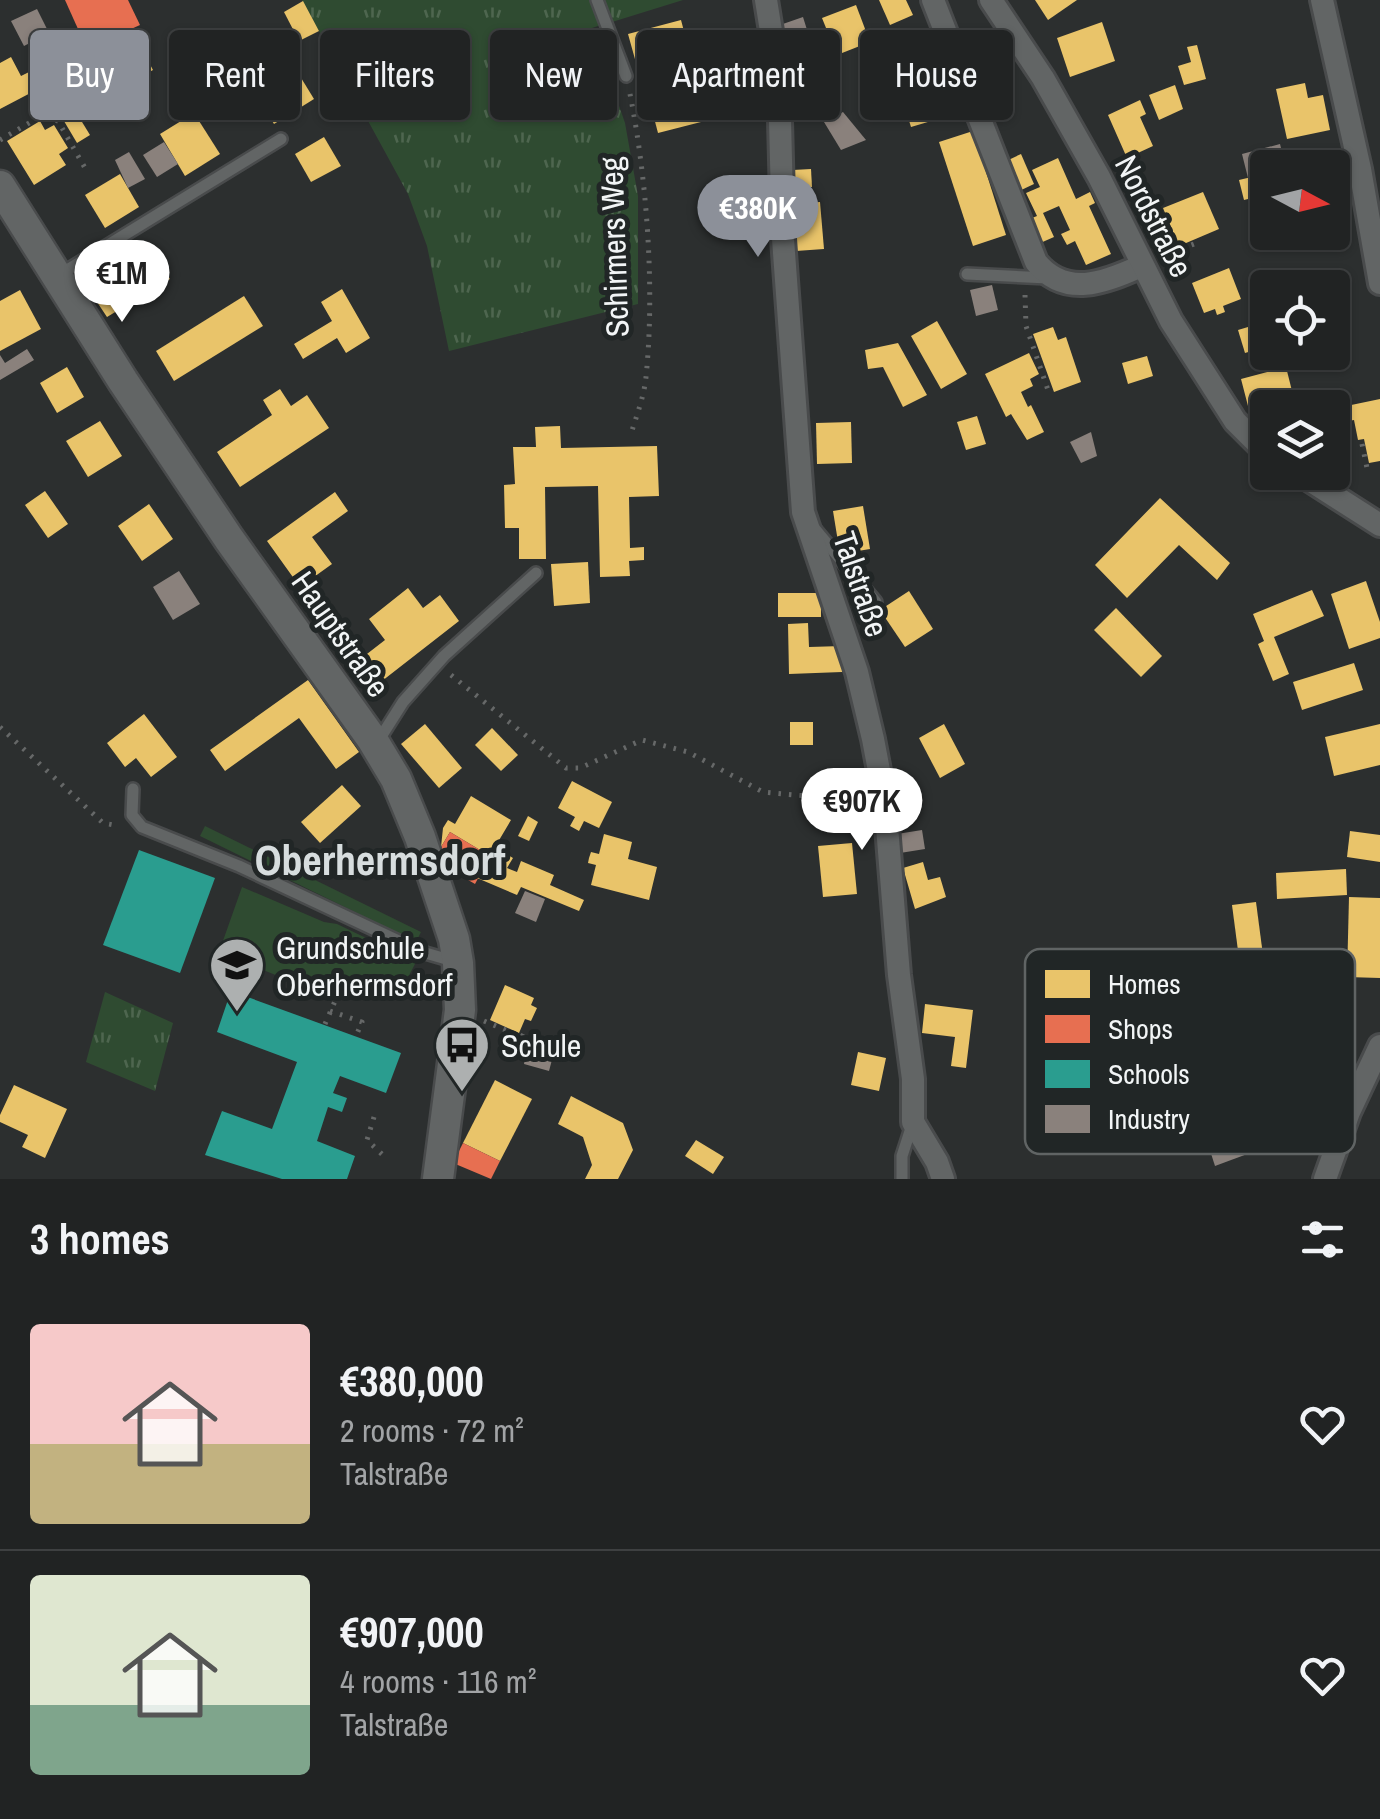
<!DOCTYPE html>
<html lang="en">
<head>
<meta charset="utf-8">
<style>
	:root { --surface:#212323; --page:#2d2f30; --text:#f1f3f6; --muted:#a2a4a6; --line:#3e4041; --accent:#8c9099 }
	body { margin:0; font-family:"Archivo Narrow",sans-serif; background:var(--page); color:var(--text); height:100vh; display:flex; flex-direction:column; font-size:38px; white-space:nowrap }
	* { box-sizing:border-box; margin:0 }
	p { font-size:32px; color:var(--muted) }
	.icon { flex:none; width:55px; height:55px; fill:none; stroke:currentColor; stroke-width:2; stroke-linecap:round; stroke-linejoin:round }
	.map { position:relative; height:1179px; overflow:hidden }
	.side { display:flex; flex-direction:column; background:var(--surface); flex:1 }
	.side>* { flex:none }
	.hud { position:absolute; left:30px; top:30px; width:1320px; height:90px; display:flex; gap:20px }
	.needle { width:65px; rotate:97deg }
	.buttons { position:absolute; left:1250px; top:150px; display:grid; gap:20px }
	.buttons a { display:grid; place-items:center; width:100px; height:100px; border-radius:10px; background:var(--surface); box-shadow:0 2px 8px #0004,0 0 0 2px var(--line); font-size:50px }
	.price { position:absolute; translate:-50% -85px; padding:0 22px; border-radius:35px; background:#fff; color:#222; font-size:32px; line-height:65px; filter:drop-shadow(0 2px 5px #0008) }
	.price::after { content:''; position:absolute; left:50%; top:60px; width:30px; height:22px; margin-left:-15px; background:inherit; clip-path:polygon(0 0,100% 0,50% 100%) }
	.price.active { background:var(--accent); color:#fff }
	ul { padding:0; list-style:none }
	li { display:flex; align-items:center; gap:30px; height:250px; padding:0 30px }
	li+li { border-top:2px solid var(--line) }
	li span { display:grid; place-items:center; flex:none; width:280px; height:200px; border-radius:10px; color:#555 }
	li>.icon { margin-inline-start:auto }
	span .icon { width:120px; height:120px; fill:#fffc; stroke-width:1 }
	li b { font-size:42px }
	h2 { display:flex; justify-content:space-between; align-items:center; height:120px; padding:0 30px; font-size:42px }
	.pill { padding:0 35px; border-radius:10px; background:var(--surface); box-shadow:0 2px 8px #0004,0 0 0 2px var(--line); font-size:35px; line-height:90px }
	.pill.active { background:var(--accent); color:#fff }
	.map>svg:first-child { display:block }
	.grass { fill:url(#grass-tufts) }
	.garden { fill:#2f4b31 }
	.homes { fill:#e9c46a }
	.shops { fill:#e76f51 }
	.schools { fill:#2a9d8f }
	.industry { fill:#8a817c }
	.lines { fill:none; stroke-linecap:round; stroke-linejoin:round }
	.service-casing { stroke:#494b4c; stroke-width:16 }
	.minor-casing { stroke:#494b4c; stroke-width:28 }
	.tertiary-casing { stroke:#494b4c; stroke-width:35 }
	.path { stroke:#666868; stroke-width:5; stroke-dasharray:2.5 8; stroke-linecap:butt }
	.service { stroke:#626565; stroke-width:11 }
	.minor { stroke:#626565; stroke-width:22 }
	.tertiary { stroke:#626565; stroke-width:30 }
	.labels { text-anchor:middle; dominant-baseline:central; stroke-width:10; stroke-linejoin:round; paint-order:stroke }
	.street-label { font-size:32px; fill:#f2f5f6; stroke:#212626 }
	.poi-label { font-size:32px; fill:#f2f5f6; stroke:#212626; text-anchor:start }
	.district-label { font-size:42px; font-weight:bold; fill:#d7ddde; stroke:#212626 }
	.key { fill:#212626; stroke:#606464; stroke-width:2.5 }
	.key-label { font-size:28px; fill:#f2f5f6 }
</style>
</head>
<body>
<div class="map">
<svg width="1380" height="1179" viewBox="0 0 1380 1179">
	<defs>
		<pattern id="grass-tufts" width="24" height="20" patternUnits="userSpaceOnUse" patternTransform="scale(2.5)"><rect width="24" height="20" fill="#2f4b31"/><path d="M3 7l-1-3M5 7V3M7 7l1-3M15 17l-1-3M17 17v-4M19 17l1-3" fill="none" stroke="#4e664f"/></pattern>
	</defs>
	<rect width="100%" height="100%" fill="#2c2f2f"/>
	<g class="grass">
		<polygon points="302,0 592,0 601,25 592,28 625,123 638,196 638,304 449,351 427,246 408,194"/>
		<polygon points="602,0 683,0 612,22"/>
		<polygon points="105,992 173,1023 155,1091 86,1062"/>
	</g>
	<g class="garden">
		<polygon points="205,826 421,932 416,942 200,836"/>
		<polygon points="242,887 324,922 337,924 416,962 400,993 373,990 353,998 332,998 219,952"/>
	</g>
	<g class="homes">
		<polygon points="879,0 906,0 913,15 890,25"/>
		<polygon points="1035,0 1077,0 1048,20"/>
		<polygon points="303,1 319,31 299,41 284,12"/>
		<polygon points="856,5 870,42 837,55 822,18"/>
		<polygon points="681,20 693,65 716,59 725,94 702,100 695,71 672,77 670,69 659,72 656,64 638,70 628,34"/>
		<polygon points="1102,22 1115,61 1070,77 1057,38"/>
		<polygon points="139,44 153,70 131,82 117,55"/>
		<polygon points="1197,45 1206,79 1184,85 1178,66 1191,62 1187,47"/>
		<polygon points="11,57 21,76 31,71 40,88 0,109 0,63"/>
		<polygon points="295,68 314,99 274,124 255,93"/>
		<polygon points="935,74 948,116 911,127 898,86"/>
		<polygon points="1305,83 1308,98 1323,95 1330,130 1287,139 1276,89"/>
		<polygon points="1175,85 1183,109 1159,120 1149,95"/>
		<polygon points="1140,100 1146,114 1140,117 1153,146 1127,158 1108,115"/>
		<polygon points="696,103 701,122 658,133 653,114"/>
		<polygon points="71,104 90,135 77,143 58,111"/>
		<polygon points="194,113 220,154 185,176 160,134"/>
		<polygon points="40,121 45,130 54,125 68,148 59,154 66,165 34,185 7,141"/>
		<polygon points="973,131 1006,235 973,246 939,142"/>
		<polygon points="324,137 341,166 311,182 295,154"/>
		<polygon points="1021,154 1034,184 1015,193 1002,163"/>
		<polygon points="1058,158 1076,199 1090,192 1095,203 1089,206 1111,254 1086,265 1075,241 1067,245 1061,234 1070,230 1059,206 1043,213 1054,237 1038,244 1027,220 1037,216 1026,193 1040,187 1032,170"/>
		<polygon points="811,169 812,187 794,188 793,170"/>
		<polygon points="1268,173 1268,194 1244,200 1239,180"/>
		<polygon points="120,174 139,207 105,228 85,195"/>
		<polygon points="1340,175 1350,214 1332,218 1332,177"/>
		<polygon points="1203,192 1219,229 1179,246 1163,208"/>
		<polygon points="820,202 824,249 796,251 793,204"/>
		<polygon points="150,246 170,279 107,317 91,293 115,278 111,270"/>
		<polygon points="1229,268 1241,299 1223,306 1225,312 1217,315 1215,309 1204,313 1192,283"/>
		<polygon points="342,289 370,338 346,353 337,338 303,359 294,344 332,321 321,302"/>
		<polygon points="20,290 41,329 0,351 0,301"/>
		<polygon points="244,296 263,326 174,381 156,351"/>
		<polygon points="937,321 967,374 941,389 911,336"/>
		<polygon points="1258,324 1265,347 1245,353 1238,330"/>
		<polygon points="1053,327 1058,340 1066,337 1081,382 1054,392 1033,334"/>
		<polygon points="898,343 927,395 903,407 883,367 868,369 865,350"/>
		<polygon points="1029,353 1039,374 1030,379 1033,386 1021,392 1028,407 1031,405 1044,432 1027,440 1011,414 1006,417 985,374"/>
		<polygon points="1147,356 1153,376 1128,384 1122,363"/>
		<polygon points="67,367 84,397 57,413 40,383"/>
		<polygon points="1286,367 1293,395 1274,399 1275,405 1267,407 1265,402 1248,406 1241,379"/>
		<polygon points="280,389 291,406 307,395 329,428 240,487 217,452 272,415 263,400"/>
		<polygon points="1380,399 1380,461 1369,463 1364,439 1358,440 1354,420 1332,424 1332,409"/>
		<polygon points="977,416 986,444 966,450 957,422"/>
		<polygon points="100,421 122,456 88,477 66,441"/>
		<polygon points="851,422 852,463 817,464 816,423"/>
		<polygon points="560,426 561,448 657,446 659,496 629,497 630,548 644,547 644,560 629,561 630,576 600,577 598,486 545,487 546,559 519,559 519,528 505,528 504,485 515,484 513,447 536,447 535,427"/>
		<polygon points="45,491 68,524 48,538 25,505"/>
		<polygon points="335,492 348,511 312,537 332,564 300,587 267,541"/>
		<polygon points="1160,498 1230,563 1217,580 1179,545 1127,598 1095,565"/>
		<polygon points="149,504 173,539 142,561 118,526"/>
		<polygon points="863,506 870,549 840,554 833,511"/>
		<polygon points="588,562 590,603 554,606 551,564"/>
		<polygon points="1366,581 1380,622 1380,638 1349,649 1331,594"/>
		<polygon points="408,588 423,608 440,595 459,621 373,688 354,664 385,640 369,619"/>
		<polygon points="1312,590 1324,616 1274,637 1289,674 1273,681 1258,644 1264,641 1253,614"/>
		<polygon points="909,591 933,629 905,647 880,610"/>
		<rect x="778" y="593" width="43" height="24"/>
		<polygon points="1116,608 1162,656 1141,677 1094,630"/>
		<polygon points="808,623 809,647 842,646 842,672 789,674 788,624"/>
		<polygon points="1354,663 1363,690 1302,710 1293,682"/>
		<polygon points="308,680 359,752 336,769 299,718 225,771 210,750"/>
		<polygon points="144,714 177,757 151,777 136,758 125,767 107,743"/>
		<rect x="790" y="722" width="23" height="23"/>
		<polygon points="425,724 462,768 439,788 401,744"/>
		<polygon points="944,724 965,764 940,778 919,738"/>
		<polygon points="1380,724 1380,765 1334,776 1325,737"/>
		<polygon points="492,728 518,755 501,771 475,745"/>
		<polygon points="572,781 612,802 599,828 584,821 579,831 570,826 575,817 558,808"/>
		<polygon points="342,785 361,806 320,843 301,822"/>
		<polygon points="912,790 914,808 892,811 890,793"/>
		<polygon points="471,796 511,820 495,847 513,858 507,868 517,872 521,861 554,875 550,885 584,900 579,911 521,887 517,895 477,878 490,856 450,832 441,847 443,828 448,820 455,824"/>
		<polygon points="528,816 538,822 529,841 518,836"/>
		<polygon points="1350,831 1380,835 1380,862 1347,857"/>
		<polygon points="604,834 632,842 628,859 657,867 649,900 591,885 596,865 588,863 589,858 591,852 599,854"/>
		<polygon points="852,843 857,894 823,897 818,846"/>
		<polygon points="923,862 928,880 940,877 946,897 915,909 903,868"/>
		<polygon points="1346,869 1347,895 1277,899 1276,873"/>
		<polygon points="1349,897 1380,898 1380,978 1347,977"/>
		<polygon points="1256,902 1266,978 1242,981 1232,905"/>
		<polygon points="505,985 534,998 531,1005 537,1008 531,1021 525,1019 519,1033 490,1020"/>
		<polygon points="925,1004 973,1010 966,1068 951,1066 955,1037 922,1033"/>
		<polygon points="858,1052 886,1058 879,1091 851,1085"/>
		<polygon points="495,1080 532,1099 500,1161 463,1143"/>
		<polygon points="14,1085 67,1109 45,1158 22,1147 28,1135 0,1122 0,1115"/>
		<polygon points="571,1096 623,1123 633,1150 618,1179 585,1179 592,1165 583,1137 558,1124"/>
		<polygon points="696,1140 724,1157 713,1174 685,1156"/>
	</g>
	<g class="shops">
		<polygon points="65,0 128,0 140,25 87,49"/>
		<polygon points="450,832 490,856 475,884 446,867 441,847"/>
		<polygon points="463,1143 500,1161 491,1179 453,1163"/>
	</g>
	<g class="schools">
		<polygon points="139,850 215,878 180,973 103,945"/>
		<polygon points="231,991 401,1053 386,1093 340,1076 333,1093 347,1098 342,1112 328,1107 317,1141 355,1156 347,1179 282,1179 205,1155 222,1111 272,1129 297,1062 217,1032"/>
	</g>
	<g class="industry">
		<polygon points="37,9 49,33 24,46 11,21"/>
		<polygon points="803,17 812,46 789,53 780,25"/>
		<polygon points="247,82 261,104 243,115 230,93"/>
		<polygon points="843,112 866,140 841,150 824,122"/>
		<polygon points="164,142 178,164 157,177 143,155"/>
		<polygon points="1280,144 1286,168 1268,168 1268,173 1248,178 1242,154"/>
		<polygon points="129,152 145,179 128,188 115,160"/>
		<polygon points="1336,156 1340,175 1332,177 1332,168 1310,168 1309,162"/>
		<polygon points="992,285 998,310 976,316 970,290"/>
		<polygon points="1268,321 1268,352 1267,352 1258,324"/>
		<polygon points="27,349 34,360 0,380 0,355 5,363"/>
		<polygon points="1091,432 1097,456 1081,463 1070,442"/>
		<polygon points="179,571 200,604 173,620 153,587"/>
		<polygon points="922,830 925,849 900,853 897,834"/>
		<polygon points="525,891 545,899 536,922 515,913"/>
		<polygon points="527,1050 553,1056 549,1071 524,1064"/>
		<polygon points="1239,1126 1250,1153 1215,1166 1206,1138"/>
	</g>
	<g class="lines">
		<g class="service-casing">
			<g id="service">
				<polyline points="597,0 626,76"/>
				<polyline points="967,274 1048,278"/>
				<polyline points="59,275 281,139"/>
				<polyline points="815,529 876,602"/>
				<polyline points="376,737 384,732 403,702 444,656 536,573"/>
				<polyline points="133,789 132,815 142,827 239,866 422,952 453,961"/>
				<polyline points="902,1179 902,1156 912,1125"/>
			</g>
		</g>
		<g class="minor-casing">
			<g id="minor">
				<polyline points="766,0 779,81 783,239 803,512 857,672 873,739 885,802 899,975 913,1079 913,1122 937,1162 943,1179"/>
				<path d="M933,0L1036,262C1065,298 1104,283 1141,266"/>
				<polyline points="991,0 1043,78 1099,177 1171,321 1235,421 1268,454"/>
				<polyline points="1322,0 1360,169 1380,283"/>
				<polyline points="1297,472 1380,525"/>
				<polyline points="1325,1179 1349,1112 1380,1046"/>
			</g>
		</g>
		<g class="tertiary-casing">
			<polyline id="tertiary" points="0,186 123,381 229,539 372,739 396,779 420,837 454,939 458,963 460,1010 438,1179"/>
		</g>
		<g class="path">
			<path d="M630,94C647,180 655,289 646,377C644,397 636,417 630,437"/>
			<polyline points="0,140 41,116 58,121 85,168"/>
			<polyline points="1162,256 1194,244"/>
			<polyline points="1025,295 1026,326 1049,393"/>
			<polyline points="1362,444 1368,473"/>
			<polyline points="451,675 566,768 580,768 642,740 688,752 763,792 860,801"/>
			<polyline points="0,727 103,823 119,826"/>
			<polyline points="330,1011 362,1022 356,1036"/>
			<polyline points="484,1021 522,1037 527,1028"/>
			<polyline points="325,1024 339,992"/>
			<polyline points="374,1117 367,1140 387,1159"/>
		</g>
		<use href="#service" class="service"/>
		<use href="#minor" class="minor"/>
		<use href="#tertiary" class="tertiary"/>
	</g>
	<defs>
		<g id="school-pin" transform="scale(2.875)"><path d="M0 17L-7.5 6A9.5 9.5 0 1 1 7.5 6Z" fill="#adb0b0" stroke="#212626"/><path d="M0-5L7-2L0 1L-7-2ZM-4 1L0 2.5L4 1V4Q0 6-4 4Z" fill="#111"/></g>
		<g id="bus-pin" transform="scale(2.875)"><path d="M0 17L-7.5 6A9.5 9.5 0 1 1 7.5 6Z" fill="#adb0b0" stroke="#212626"/><path d="M-5-6H5V4H4V6H2V4H-2V6H-4V4H-5ZM-3.5-4V0h7V-4ZM-3.5 1.2v1.5H-2V1.2ZM2 1.2v1.5H3.5V1.2Z" fill="#111"/></g>
	</defs>
	<g fill-rule="evenodd">
		<use href="#school-pin" x="237" y="965"/>
		<use href="#bus-pin" x="462" y="1045"/>
	</g>
	<g class="labels">
		<g class="street-label">
			<text transform="translate(1154 216) rotate(63)">Nordstraße</text>
			<text transform="translate(614 247) rotate(-92)">Schirmers Weg</text>
			<text transform="translate(861 584) rotate(71)">Talstraße</text>
			<text transform="translate(341 634) rotate(55)">Hauptstraße</text>
		</g>
		<g class="poi-label">
			<text x="276" y="947">Grundschule<tspan x="276" dy="37">Oberhermsdorf</tspan></text>
			<text x="501" y="1045">Schule</text>
		</g>
		<g class="district-label">
			<text x="380" y="860">Oberhermsdorf</text>
		</g>
	</g>
	<rect x="1025" y="949" width="330" height="205" rx="15" class="key"/>
	<rect x="1045" y="970" width="45" height="28" fill="#e9c46a"/>
	<rect x="1045" y="1015" width="45" height="28" fill="#e76f51"/>
	<rect x="1045" y="1060" width="45" height="28" fill="#2a9d8f"/>
	<rect x="1045" y="1105" width="45" height="28" fill="#8a817c"/>
	<g class="key-label">
		<text x="1108" y="994">Homes</text>
		<text x="1108" y="1039">Shops</text>
		<text x="1108" y="1084">Schools</text>
		<text x="1108" y="1129">Industry</text>
	</g>
</svg>
<div class="buttons">
<a><svg class="needle" viewBox="-14 -14 28 28"><path d="M0-13l5 13h-10z" fill="#e53935"/><path d="M0 13l5-13h-10z" fill="#a2a4a6"/></svg></a>
<a><svg class="icon" aria-label="locate" viewBox="0 0 24 24"><circle cx="12" cy="12" r="6"/><path d="M12 2v4M12 18v4M2 12h4M18 12h4"/></svg></a>
<a><svg class="icon" aria-label="layers" viewBox="0 0 24 24"><path d="M12 4l9 5-9 5-9-5zM3 14l9 5 9-5"/></svg></a>
</div>
<b class="price active" style="left:758px;top:260px">€380K</b>
<b class="price" style="left:122px;top:325px">€1M</b>
<b class="price" style="left:862px;top:853px">€907K</b>
<div class="hud">
<a class="pill active">Buy</a>
<a class="pill">Rent</a>
<a class="pill">Filters</a>
<a class="pill">New</a>
<a class="pill">Apartment</a>
<a class="pill">House</a>
</div>
</div>
<section class="side">
<h2>3 homes<svg class="icon" aria-label="filters" viewBox="0 0 24 24"><path d="M4 7h16M4 17h16"/><circle cx="9" cy="7" r="2"/><circle cx="15" cy="17" r="2"/></svg></h2>
<ul>
<li><span style="background:linear-gradient(#f6c9c9 60%,#c2b280 0)"><svg class="icon" aria-label="home" viewBox="0 0 24 24"><path d="M3 11l9-7 9 7M6 9v11h12V9"/></svg></span><div><b>€380,000</b><p>2 rooms · 72 m²</p><p>Talstraße</p></div><svg class="icon" aria-label="heart" viewBox="0 0 24 24"><path d="M12 20l-8-8c-3-5 5-10 8-4 3-6 11-1 8 4z"/></svg></li>
<li><span style="background:linear-gradient(#dfe7d0 65%,#7fa58c 0)"><svg class="icon" aria-label="home" viewBox="0 0 24 24"><path d="M3 11l9-7 9 7M6 9v11h12V9"/></svg></span><div><b>€907,000</b><p>4 rooms · 116 m²</p><p>Talstraße</p></div><svg class="icon" aria-label="heart" viewBox="0 0 24 24"><path d="M12 20l-8-8c-3-5 5-10 8-4 3-6 11-1 8 4z"/></svg></li>
</ul>
</section>
</body>
</html>
